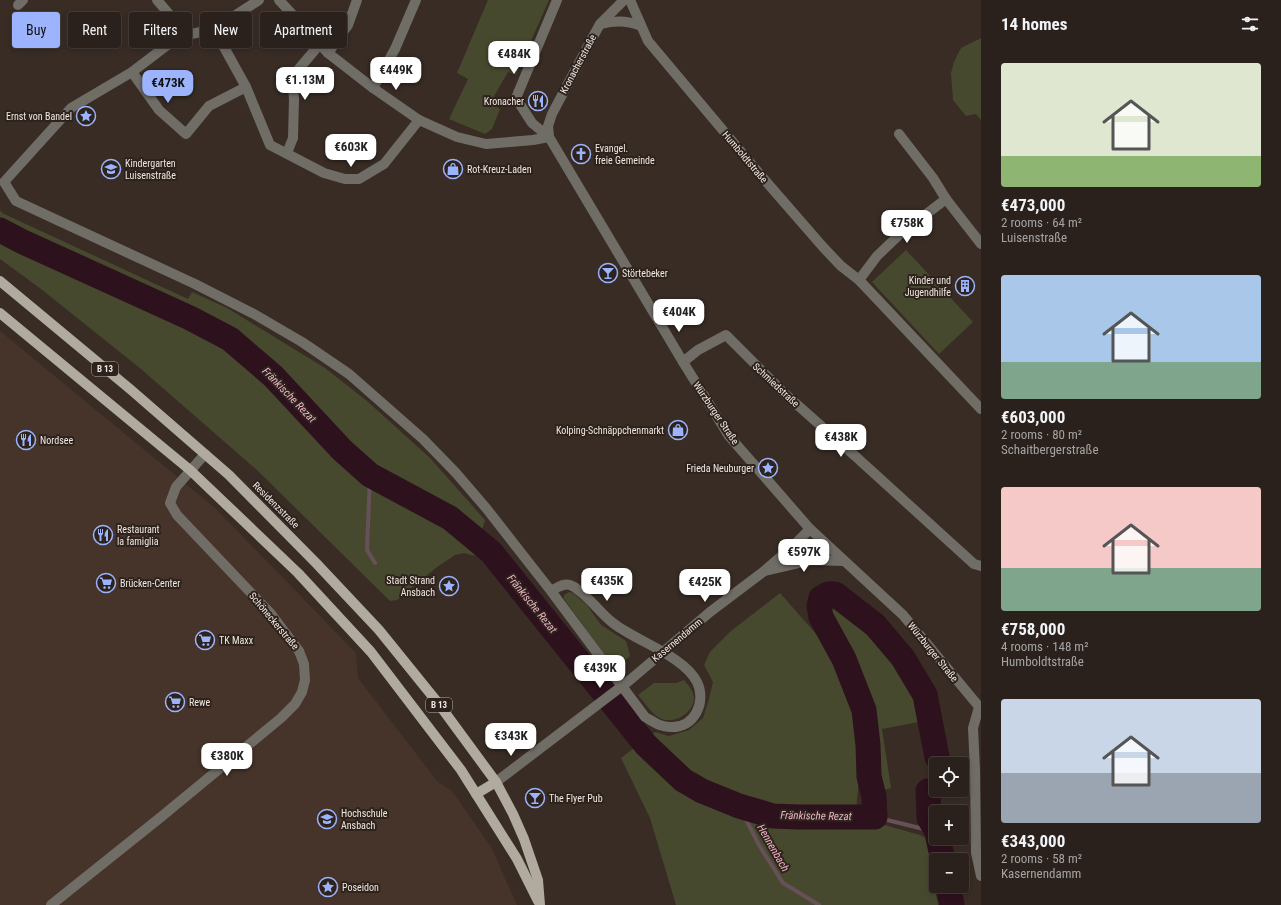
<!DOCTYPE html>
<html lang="en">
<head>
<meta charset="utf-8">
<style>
	:root { --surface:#2a211c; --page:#322925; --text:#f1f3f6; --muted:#a5a3a3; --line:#463e3b; --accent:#9bb4fd }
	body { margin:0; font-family:"Roboto Condensed",sans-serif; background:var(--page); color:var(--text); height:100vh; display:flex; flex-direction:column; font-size:15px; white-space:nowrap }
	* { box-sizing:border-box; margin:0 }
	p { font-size:13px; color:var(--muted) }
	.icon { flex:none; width:22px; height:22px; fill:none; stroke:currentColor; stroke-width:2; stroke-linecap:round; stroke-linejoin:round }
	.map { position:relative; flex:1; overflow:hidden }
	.sheet { display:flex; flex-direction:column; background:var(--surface); width:300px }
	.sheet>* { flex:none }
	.hud { position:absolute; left:12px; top:12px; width:380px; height:36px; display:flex; gap:8px }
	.fabs { position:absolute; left:929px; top:757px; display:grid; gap:8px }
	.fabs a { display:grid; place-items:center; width:40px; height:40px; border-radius:4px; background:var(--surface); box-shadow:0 2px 6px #0003,0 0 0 1px var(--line); font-size:20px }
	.price { position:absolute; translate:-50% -34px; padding:0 9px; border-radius:8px; background:#fff; color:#222; font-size:13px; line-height:26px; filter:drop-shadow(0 1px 2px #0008) }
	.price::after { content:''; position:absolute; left:50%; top:24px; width:12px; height:9px; margin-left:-6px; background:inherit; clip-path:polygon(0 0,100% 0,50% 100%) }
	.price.active { background:var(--accent); color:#111 }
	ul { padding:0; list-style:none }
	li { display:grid; align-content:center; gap:8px; height:212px; padding:0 20px }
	li span { display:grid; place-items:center; height:124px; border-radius:4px; color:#555 }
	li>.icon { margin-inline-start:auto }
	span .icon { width:72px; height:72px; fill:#fffc; stroke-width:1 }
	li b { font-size:17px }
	h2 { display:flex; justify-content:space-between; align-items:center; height:48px; padding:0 20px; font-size:17px }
	.pill { padding:0 14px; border-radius:4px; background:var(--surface); box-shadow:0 2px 6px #0003,0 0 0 1px var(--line); font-size:14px; line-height:36px }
	.pill.active { background:var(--accent); color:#111 }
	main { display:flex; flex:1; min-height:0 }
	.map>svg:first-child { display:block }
	.built { fill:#46342a }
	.green { fill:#47492f }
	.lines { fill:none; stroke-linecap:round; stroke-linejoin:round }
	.stream { stroke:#675158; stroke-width:4 }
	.river { stroke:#2d111d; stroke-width:25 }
	.street { stroke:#706d67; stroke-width:10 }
	.primary { stroke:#b1aa9f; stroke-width:10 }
	.labels { text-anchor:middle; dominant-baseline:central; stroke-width:4; stroke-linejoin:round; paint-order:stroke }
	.shield { fill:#2e231c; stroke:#b5aca7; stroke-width:1 }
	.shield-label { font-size:9px; font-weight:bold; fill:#efe7e2 }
	.street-label { font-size:10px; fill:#efe7e2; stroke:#2e231c }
	.poi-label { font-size:10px; fill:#efe7e2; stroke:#2e231c; text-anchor:start }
	.water-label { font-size:11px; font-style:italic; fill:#f1b2c9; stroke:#2e231c }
</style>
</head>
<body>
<main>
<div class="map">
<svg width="981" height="905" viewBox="0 0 981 905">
	<rect width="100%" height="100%" fill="#382c25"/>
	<polygon class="built" points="0,331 215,508 356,653 358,678 437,781 452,791 491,847 517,905 0,905"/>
	<g class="green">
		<polygon points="488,0 549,0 516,75 508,72 490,103 500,109 492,129 485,134 449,119 468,79 457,73"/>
		<polygon points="981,38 981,120 976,114 966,116 953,100 951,73 954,62 961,48"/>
		<polygon points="0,210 2,213 188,299 192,292 227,308 325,368 367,401 430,458 485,520 475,556 464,553 455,555 437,567 397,600 390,601 257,470 141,369 41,289 0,259"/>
		<polygon points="906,250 973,322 939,354 872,282"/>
		<polygon points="569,592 573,593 587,605 601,625 626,641 630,656 615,669 564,599 564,595"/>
		<polygon points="780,593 825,644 856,710 862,742 855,823 874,822 920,835 933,842 932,873 938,905 676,905 650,818 621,758 655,732 669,736 689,730 703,718 709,699 713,682 704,665 710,652 731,631"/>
		<polygon points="838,607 844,612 867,626 919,698 924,721 882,729 891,788 878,792 872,718 869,695 830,618 831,610"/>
		<path d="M684,680C688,685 694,691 694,699C693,713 675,724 662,719C652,715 645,703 638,695L654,683H676Z"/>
	</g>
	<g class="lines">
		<g class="stream">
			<polyline points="370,475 367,550 375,563"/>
			<polyline points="739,806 759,845 783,883 819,905"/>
			<polyline points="875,817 936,832"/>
		</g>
		<g class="river">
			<polyline points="0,230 21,241 190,318 230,339 273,376 342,450 370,475 450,518 491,552 646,745 683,780 702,791 739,806 773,816 798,817 875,817 874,797 869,776 868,745 864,710 844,659 821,617 819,606 821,598 828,594 835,594 875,625 903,658 925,695 937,757"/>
			<polyline points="928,791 929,818 936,830"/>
			<polyline points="938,838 943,860"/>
			<polyline points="948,886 952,905"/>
		</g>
		<g class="street">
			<polyline points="157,0 187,35 214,29 259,0"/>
			<polyline points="279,0 328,53 373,88 419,120 457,137 486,144 533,140 549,137"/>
			<polyline points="557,0 516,98 532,123 549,137 683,362 729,436 810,529 903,615 981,709"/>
			<polyline points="630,0 648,41 763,178 823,247 841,266 859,280 981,409"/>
			<polyline points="18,5 23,0"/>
			<path d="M601,24C615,20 627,20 641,26"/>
			<polyline points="214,29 246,87"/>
			<path d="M187,35L174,40L132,72L71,108L4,182L16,201L195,284L254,314L302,342L349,374L423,439L456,473L486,508L551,591L645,717C654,722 660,727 670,727C694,729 707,702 697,682C684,656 636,641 613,623C600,613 591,599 578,590C576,588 573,586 570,585C563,583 557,588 551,591"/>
			<polyline points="328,53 348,25 357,0"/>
			<polyline points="132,72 159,110 186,134 209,106 246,87 270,145 324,173 345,179 359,179 384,164 419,120"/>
			<polyline points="373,88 395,49 416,0"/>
			<polyline points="899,134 933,178 946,199 981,244"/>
			<polyline points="549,137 548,126 552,114 589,44 600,24 624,0"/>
			<polyline points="287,153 293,138 294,99 292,77 319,45"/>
			<polyline points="859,280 877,256 900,234 946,199"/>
			<polyline points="683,362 698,350 726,335 785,394 854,455 974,564 981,566"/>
			<polyline points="765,571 812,560 844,561"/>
			<polyline points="979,707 973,728 975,770 976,853 981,876"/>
			<polyline points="496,782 630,680 710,612 763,572 793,546 810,529"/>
			<polyline points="51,905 161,817 281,718 295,704 302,692 305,680 304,664 299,651 271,614 177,515 170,503 176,487 205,454"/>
		</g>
		<g class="primary">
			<polyline points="0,281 130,389 229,475 316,563 379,630 438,703 496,782 513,814 524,839 538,880 540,905"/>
			<polyline points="0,313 190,470 298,573 371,652 461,770 517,859 538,901"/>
			<polyline points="476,794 496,782"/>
		</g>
	</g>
	<defs>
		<g id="restaurant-ring" transform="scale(1)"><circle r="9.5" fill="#2e231c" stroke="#9bb4fd" stroke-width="1.5"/><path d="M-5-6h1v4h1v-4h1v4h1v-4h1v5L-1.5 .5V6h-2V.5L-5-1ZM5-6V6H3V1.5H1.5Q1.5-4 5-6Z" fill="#9bb4fd"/></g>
		<g id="sight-ring" transform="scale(1)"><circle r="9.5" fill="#2e231c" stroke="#9bb4fd" stroke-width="1.5"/><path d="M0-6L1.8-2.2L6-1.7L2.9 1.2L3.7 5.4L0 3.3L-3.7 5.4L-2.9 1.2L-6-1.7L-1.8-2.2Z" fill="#9bb4fd"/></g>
		<g id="church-ring" transform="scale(1)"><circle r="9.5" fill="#2e231c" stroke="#9bb4fd" stroke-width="1.5"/><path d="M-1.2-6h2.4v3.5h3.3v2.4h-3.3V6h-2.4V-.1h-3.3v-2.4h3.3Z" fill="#9bb4fd"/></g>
		<g id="school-ring" transform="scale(1)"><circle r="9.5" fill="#2e231c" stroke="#9bb4fd" stroke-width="1.5"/><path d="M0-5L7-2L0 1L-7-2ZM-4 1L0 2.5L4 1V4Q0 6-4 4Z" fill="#9bb4fd"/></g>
		<g id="shop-ring" transform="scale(1)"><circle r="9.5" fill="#2e231c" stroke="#9bb4fd" stroke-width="1.5"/><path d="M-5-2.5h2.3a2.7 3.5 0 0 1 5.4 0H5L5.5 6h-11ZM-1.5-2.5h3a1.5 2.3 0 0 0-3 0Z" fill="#9bb4fd"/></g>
		<g id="bar-ring" transform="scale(1)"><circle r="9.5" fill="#2e231c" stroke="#9bb4fd" stroke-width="1.5"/><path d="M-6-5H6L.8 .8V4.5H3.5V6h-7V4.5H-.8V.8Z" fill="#9bb4fd"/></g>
		<g id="building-ring" transform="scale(1)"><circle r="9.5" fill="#2e231c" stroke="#9bb4fd" stroke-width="1.5"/><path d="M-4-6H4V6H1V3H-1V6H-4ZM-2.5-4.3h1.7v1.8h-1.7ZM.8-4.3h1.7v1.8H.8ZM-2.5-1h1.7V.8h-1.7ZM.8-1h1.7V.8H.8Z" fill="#9bb4fd"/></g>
		<g id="supermarket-ring" transform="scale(1)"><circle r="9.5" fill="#2e231c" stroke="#9bb4fd" stroke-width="1.5"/><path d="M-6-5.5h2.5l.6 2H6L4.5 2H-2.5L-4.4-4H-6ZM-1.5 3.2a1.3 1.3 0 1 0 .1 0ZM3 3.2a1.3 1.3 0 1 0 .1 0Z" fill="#9bb4fd"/></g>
		<g id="university-ring" transform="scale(1)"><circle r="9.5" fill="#2e231c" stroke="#9bb4fd" stroke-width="1.5"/><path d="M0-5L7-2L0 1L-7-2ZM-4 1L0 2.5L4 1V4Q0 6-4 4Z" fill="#9bb4fd"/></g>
	</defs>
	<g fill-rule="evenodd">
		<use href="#restaurant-ring" x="538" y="101"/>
		<use href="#sight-ring" x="86" y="116"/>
		<use href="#church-ring" x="581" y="154"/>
		<use href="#school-ring" x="111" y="169"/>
		<use href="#shop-ring" x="453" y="169"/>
		<use href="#bar-ring" x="608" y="273"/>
		<use href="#building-ring" x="965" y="286"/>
		<use href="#shop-ring" x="678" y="430"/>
		<use href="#restaurant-ring" x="26" y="440"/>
		<use href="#sight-ring" x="768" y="468"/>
		<use href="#restaurant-ring" x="103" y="535"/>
		<use href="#supermarket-ring" x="106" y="583"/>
		<use href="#sight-ring" x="449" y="586"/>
		<use href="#supermarket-ring" x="205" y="640"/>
		<use href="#supermarket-ring" x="175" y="702"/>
		<use href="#bar-ring" x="535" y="798"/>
		<use href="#university-ring" x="327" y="819"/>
		<use href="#sight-ring" x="328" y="887"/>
	</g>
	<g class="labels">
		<g class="shield">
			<rect x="92" y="362" width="26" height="14" rx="3"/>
			<rect x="426" y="698" width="26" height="14" rx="3"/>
		</g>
		<g class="shield-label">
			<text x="105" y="369">B 13</text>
			<text x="439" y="705">B 13</text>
		</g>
		<g class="street-label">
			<text transform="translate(578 64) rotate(-62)">Kronacherstraße</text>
			<text transform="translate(745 157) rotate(50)">Humboldtstraße</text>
			<text transform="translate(776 385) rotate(43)">Schmiedstraße</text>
			<text transform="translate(716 413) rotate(56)">Würzburger Straße</text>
			<text transform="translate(276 505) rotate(45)">Residenzstraße</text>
			<text transform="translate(274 621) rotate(50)">Schöneckerstraße</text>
			<text transform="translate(677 640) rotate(-40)">Kasernendamm</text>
			<text transform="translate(933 652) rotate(51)">Würzburger Straße</text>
		</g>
		<g class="poi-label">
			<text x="524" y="101" text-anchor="end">Kronacher</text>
			<text x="72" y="116" text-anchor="end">Ernst von Bandel</text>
			<text x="595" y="148">Evangel.<tspan x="595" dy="12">freie Gemeinde</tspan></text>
			<text x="125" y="163">Kindergarten<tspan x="125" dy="12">Luisenstraße</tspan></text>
			<text x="467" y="169">Rot-Kreuz-Laden</text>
			<text x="622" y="273">Störtebeker</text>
			<text x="951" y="280" text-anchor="end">Kinder und<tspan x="951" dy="12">Jugendhilfe</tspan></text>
			<text x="664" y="430" text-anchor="end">Kolping-Schnäppchenmarkt</text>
			<text x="40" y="440">Nordsee</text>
			<text x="754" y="468" text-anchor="end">Frieda Neuburger</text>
			<text x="117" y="529">Restaurant<tspan x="117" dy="12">la famiglia</tspan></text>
			<text x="435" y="580" text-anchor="end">Stadt Strand<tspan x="435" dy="12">Ansbach</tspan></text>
			<text x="120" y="583">Brücken-Center</text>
			<text x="219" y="640">TK Maxx</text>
			<text x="189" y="702">Rewe</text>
			<text x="549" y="798">The Flyer Pub</text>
			<text x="341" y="813">Hochschule<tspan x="341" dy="12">Ansbach</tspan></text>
			<text x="342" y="887">Poseidon</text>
		</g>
		<g class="water-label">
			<text transform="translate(289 395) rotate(46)">Fränkische Rezat</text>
			<text transform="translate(532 604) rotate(51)">Fränkische Rezat</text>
			<text transform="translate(816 816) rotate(1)">Fränkische Rezat</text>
			<text transform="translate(773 848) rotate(60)">Hennenbach</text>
		</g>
	</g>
</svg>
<div class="fabs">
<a><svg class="icon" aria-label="locate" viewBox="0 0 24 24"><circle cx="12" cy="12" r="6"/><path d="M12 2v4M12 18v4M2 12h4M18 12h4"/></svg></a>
<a>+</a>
<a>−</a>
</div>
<b class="price" style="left:514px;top:75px">€484K</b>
<b class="price" style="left:396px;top:91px">€449K</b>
<b class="price" style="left:305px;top:101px">€1.13M</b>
<b class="price active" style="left:168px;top:104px">€473K</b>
<b class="price" style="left:351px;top:168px">€603K</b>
<b class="price" style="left:907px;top:244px">€758K</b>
<b class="price" style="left:679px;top:333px">€404K</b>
<b class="price" style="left:841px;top:458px">€438K</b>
<b class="price" style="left:804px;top:573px">€597K</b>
<b class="price" style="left:607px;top:602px">€435K</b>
<b class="price" style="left:705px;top:603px">€425K</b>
<b class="price" style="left:600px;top:689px">€439K</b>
<b class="price" style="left:511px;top:757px">€343K</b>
<b class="price" style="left:227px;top:777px">€380K</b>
<div class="hud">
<a class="pill active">Buy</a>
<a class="pill">Rent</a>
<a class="pill">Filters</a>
<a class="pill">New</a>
<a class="pill">Apartment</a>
</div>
</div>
<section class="sheet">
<h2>14 homes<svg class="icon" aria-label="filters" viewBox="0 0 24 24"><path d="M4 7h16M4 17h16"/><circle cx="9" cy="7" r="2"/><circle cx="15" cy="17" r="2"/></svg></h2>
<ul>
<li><span style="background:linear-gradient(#dfe7d0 75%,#8fb573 0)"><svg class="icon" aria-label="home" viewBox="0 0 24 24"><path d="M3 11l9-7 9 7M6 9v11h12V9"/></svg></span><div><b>€473,000</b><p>2 rooms · 64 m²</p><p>Luisenstraße</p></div></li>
<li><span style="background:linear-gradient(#a9c7e8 70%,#7fa58c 0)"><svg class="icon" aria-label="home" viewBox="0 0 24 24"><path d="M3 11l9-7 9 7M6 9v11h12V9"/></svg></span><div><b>€603,000</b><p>2 rooms · 80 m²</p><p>Schaitbergerstraße</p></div></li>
<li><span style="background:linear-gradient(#f6c9c9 65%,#7fa58c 0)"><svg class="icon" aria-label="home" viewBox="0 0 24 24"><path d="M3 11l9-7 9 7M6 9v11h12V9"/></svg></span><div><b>€758,000</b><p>4 rooms · 148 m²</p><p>Humboldtstraße</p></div></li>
<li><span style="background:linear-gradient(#c9d6e8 60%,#9aa5b1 0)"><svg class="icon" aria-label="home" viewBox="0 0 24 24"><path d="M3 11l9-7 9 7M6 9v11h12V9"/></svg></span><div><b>€343,000</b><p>2 rooms · 58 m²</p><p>Kasernendamm</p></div></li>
</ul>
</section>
</main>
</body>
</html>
